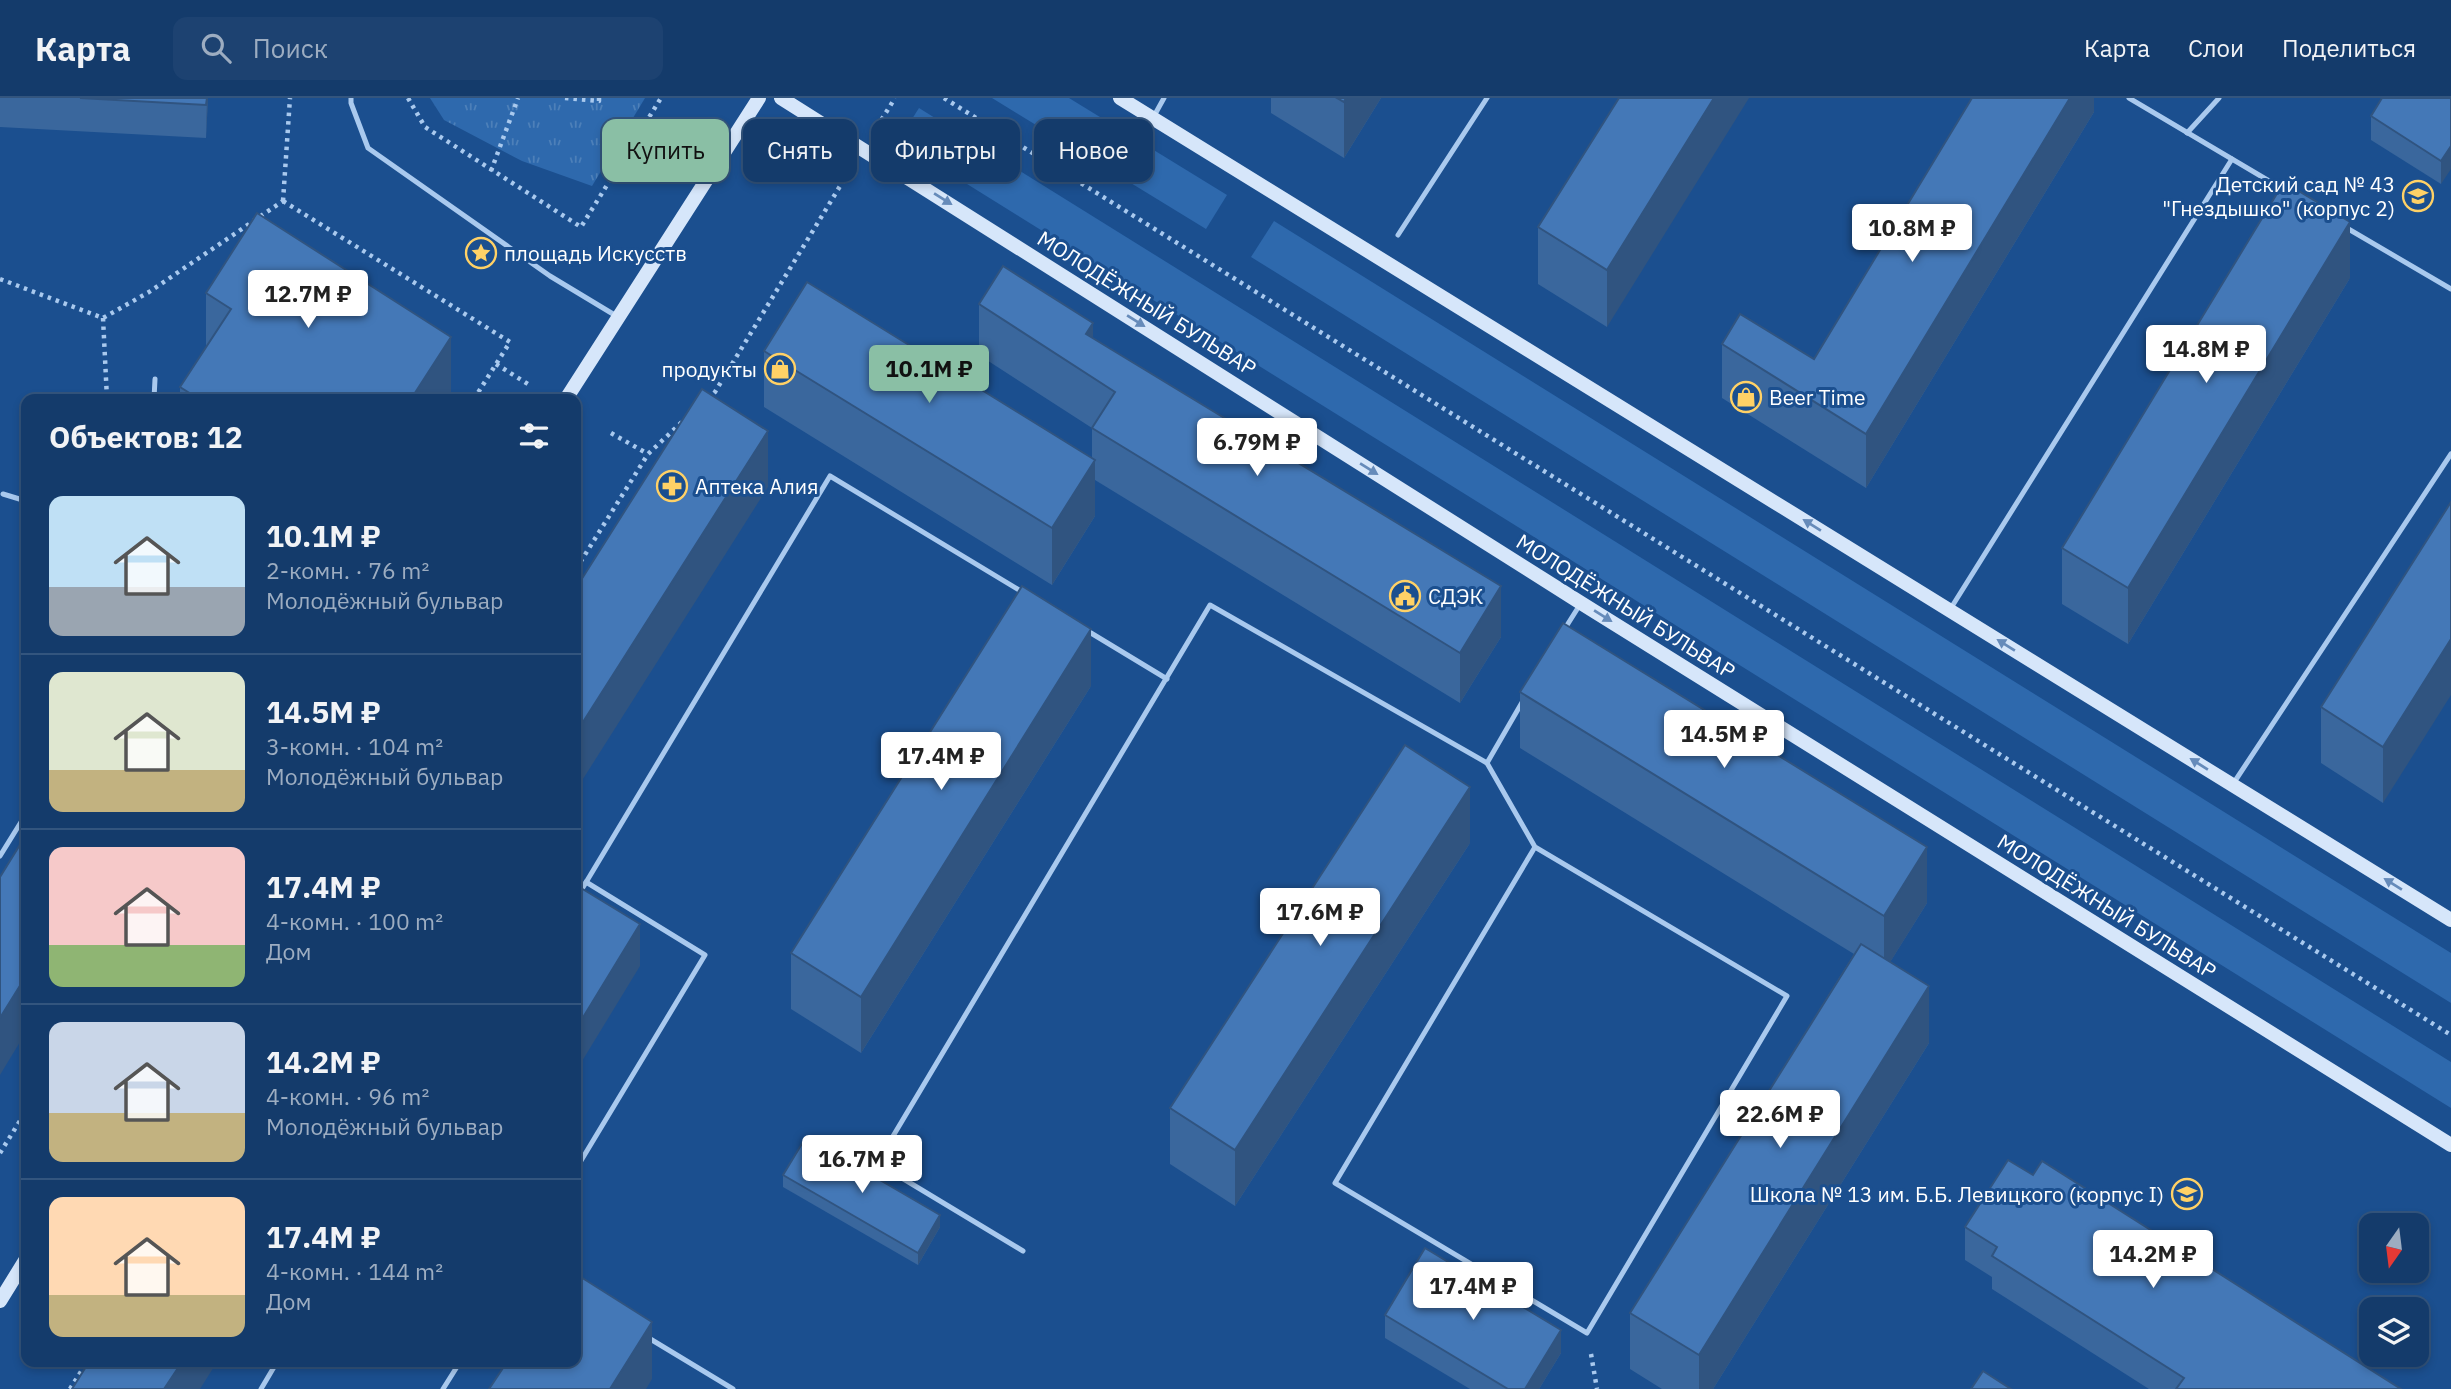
<!DOCTYPE html>
<html lang="ru">
<head>
<meta charset="utf-8">
<style>
	:root { --surface:#143b6b; --page:#1d4271; --text:#f1f3f6; --muted:#9dadc1; --line:#33557e; --accent:#8abfa5 }
	body { margin:0; font-family:"IBM Plex Sans",sans-serif; background:var(--page); color:var(--text); height:100vh; display:flex; flex-direction:column; font-size:26px; white-space:nowrap }
	* { box-sizing:border-box; margin:0 }
	p { font-size:23px; color:var(--muted) }
	.icon { flex:none; width:38px; height:38px; fill:none; stroke:currentColor; stroke-width:2; stroke-linecap:round; stroke-linejoin:round }
	.map { position:relative; flex:1; overflow:hidden }
	.panel { position:absolute; left:21px; top:296px; width:560px; height:973px; display:flex; flex-direction:column; background:var(--surface); border-radius:14px; box-shadow:0 4px 10px #0003,0 0 0 2px var(--line) }
	.panel>* { flex:none }
	.banner { position:absolute; left:602px; top:21px; width:665px; height:63px; display:flex; gap:14px }
	.needle { width:46px; rotate:194deg }
	.buttons { position:absolute; left:2359px; top:1115px; display:grid; gap:14px }
	.buttons a { display:grid; place-items:center; width:70px; height:70px; border-radius:14px; background:var(--surface); box-shadow:0 4px 10px #0003,0 0 0 2px var(--line); font-size:35px }
	.price { position:absolute; translate:-50% -60px; padding:0 16px; border-radius:7px; background:#fff; color:#222; font-size:23px; line-height:46px; filter:drop-shadow(0 2px 4px #0008) }
	.price::after { content:''; position:absolute; left:50%; top:42px; width:21px; height:16px; margin-left:-10px; background:inherit; clip-path:polygon(0 0,100% 0,50% 100%) }
	.price.current { background:var(--accent); color:#111 }
	ul { padding:0; list-style:none }
	li { display:flex; align-items:center; gap:21px; height:175px; padding:0 28px }
	li+li { border-top:2px solid var(--line) }
	li span { display:grid; place-items:center; flex:none; width:196px; height:140px; border-radius:14px; color:#555 }
	li>.icon { margin-inline-start:auto }
	span .icon { width:84px; height:84px; fill:#fffc; stroke-width:1 }
	li b { font-size:30px }
	h2 { display:flex; justify-content:space-between; align-items:center; height:84px; padding:0 28px; font-size:30px }
	.chip { padding:0 24px; border-radius:14px; background:var(--surface); box-shadow:0 4px 10px #0003,0 0 0 2px var(--line); font-size:24px; line-height:63px }
	.chip.current { background:var(--accent); color:#111 }
	header { display:flex; align-items:center; gap:42px; box-sizing:border-box; height:98px; padding:0 35px; background:var(--surface); border-bottom:2px solid var(--line) }
	header strong { font-size:33px }
	nav { display:flex; gap:38px; margin-inline-start:auto; font-size:24px }
	.search { width:490px; height:63px; background:var(--page); display:flex; align-items:center; gap:18px; box-sizing:border-box; padding:0 24px; border-radius:14px; color:var(--muted); font-size:26px }
	.map>svg:first-child { display:block }
	.grass { fill:#2e69ad }
	.park { fill:url(#park-tufts) }
	.lines { fill:none; stroke-linecap:round; stroke-linejoin:round }
	.path { stroke:#a9c9ee; stroke-width:4.5; stroke-dasharray:3.5 5; stroke-linecap:butt }
	.service { stroke:#a9c9ee; stroke-width:5 }
	.secondary { stroke:#d6e6fa; stroke-width:14 }
	.wall { fill:#3a679d }
	.shaded-wall { fill:#305480 }
	.building { fill:#4478b7; stroke:#305480; stroke-width:2 }
	.oneway { fill:#668bba }
	.labels { text-anchor:middle; dominant-baseline:central; stroke-width:6; stroke-linejoin:round; paint-order:stroke }
	.poi-label { font-size:21px; fill:#fff; stroke:#1b4f8f; text-anchor:start }
	.street-label { font-size:21px; fill:#fff; stroke:#1b4f8f }
</style>
</head>
<body>
<header>
<strong>Карта</strong>
<div class="search"><svg class="icon" aria-label="search" viewBox="0 0 24 24"><circle cx="10" cy="10" r="6"/><path d="M15 15l6 6"/></svg>Поиск</div>
<nav><a>Карта</a><a>Слои</a><a>Поделиться</a></nav>
</header>
<div class="map">
<svg width="2451" height="1291" viewBox="0 0 2451 1291">
	<defs>
		<pattern id="park-tufts" width="24" height="20" patternUnits="userSpaceOnUse" patternTransform="scale(1.75)"><rect width="24" height="20" fill="#2e69ad"/><path d="M3 7l-1-3M5 7V3M7 7l1-3M15 17l-1-3M17 17v-4M19 17l1-3" fill="none" stroke="#4d80b9"/></pattern>
	</defs>
	<rect width="100%" height="100%" fill="#1b4f8f"/>
	<g class="grass">
		<polygon points="992,0 1069,0 1227,97 1206,131"/>
		<polygon points="919,10 2451,964 2451,1010 898,43"/>
		<polygon points="1274,123 2451,855 2451,905 1251,159"/>
	</g>
	<polygon class="park" points="430,0 645,0 592,88 522,63 444,22"/>
	<g class="lines">
		<g class="path">
			<polyline points="408,0 425,29 581,129 661,0"/>
			<polyline points="565,0 599,3 599,0"/>
			<polyline points="944,0 2451,937"/>
			<polyline points="877,29 895,0"/>
			<polyline points="491,73 518,0"/>
			<polyline points="283,103 510,244 474,301"/>
			<polyline points="283,103 290,0"/>
			<polyline points="0,181 103,220 149,194 283,103"/>
			<polyline points="103,220 107,301"/>
			<polyline points="496,266 531,288"/>
			<polyline points="708,301 715,294 848,75 849,76"/>
			<polyline points="611,335 648,356"/>
			<polyline points="576,471 648,356 683,323"/>
			<polyline points="0,1055 26,1013"/>
			<polyline points="1591,1256 1597,1291"/>
			<polyline points="70,1291 87,1264"/>
		</g>
		<g class="service">
			<polyline points="351,0 351,5 368,50 550,178 618,219"/>
			<polyline points="2129,0 2286,93"/>
			<polyline points="1154,18 1164,0"/>
			<polyline points="2187,35 2219,0"/>
			<polyline points="2345,129 2451,191"/>
			<polyline points="1398,137 1487,0"/>
			<polyline points="154,301 155,281"/>
			<polyline points="3,396 26,403"/>
			<polyline points="1951,510 2232,61"/>
			<polyline points="1086,532 1167,581"/>
			<polyline points="1564,532 1581,505"/>
			<polyline points="1487,665 1524,601"/>
			<polyline points="2233,686 2451,356"/>
			<polyline points="0,758 26,716"/>
			<polyline points="576,801 830,378 1024,495"/>
			<polyline points="576,1071 705,857 586,784"/>
			<polyline points="1023,1153 877,1065 1210,507 1487,665 1535,749 1335,1085 1587,1235 1787,898 1535,749"/>
			<polyline points="647,1239 733,1291"/>
			<polyline points="261,1291 277,1264"/>
			<polyline points="443,1291 460,1264"/>
		</g>
		<g class="secondary">
			<polyline points="781,0 1581,505 2451,1047"/>
			<polyline points="1120,0 2451,822"/>
			<polyline points="566,301 759,0"/>
			<polyline points="0,1203 26,1161"/>
		</g>
	</g>
	<g class="wall">
		<polygon points="0,0 208,0 206,40 0,29"/>
		<polygon points="1271,0 1381,0 1344,60 1271,15"/>
		<polygon points="1619,0 1607,229 1538,186 1538,129"/>
		<polygon points="2094,0 2094,14 1866,390 1722,300 1722,246 1814,261"/>
		<polygon points="2451,0 2441,86 2371,42 2371,18"/>
		<polygon points="2350,180 2128,546 2062,506 2062,450"/>
		<polygon points="206,195 451,301 180,301 180,289 206,249"/>
		<polygon points="979,206 1093,240 1501,539 1460,605 1095,382 1095,418 1052,487 764,309 764,253 1092,360 1092,330 979,257"/>
		<polygon points="2451,404 2383,705 2321,665 2321,609"/>
		<polygon points="1091,588 861,955 791,911 791,855"/>
		<polygon points="1520,594 1927,805 1890,864 1929,945 1713,1291 1662,1291 1630,1271 1630,1215 1854,856 1520,650"/>
		<polygon points="1470,745 1235,1108 1170,1066 1170,1010"/>
		<polygon points="783,1077 940,1129 918,1167 783,1089"/>
		<polygon points="2033,1077 2401,1291 2149,1291 1992,1191 1992,1179 1965,1162 1965,1129"/>
		<polygon points="1385,1217 1561,1255 1539,1291 1470,1291 1385,1240"/>
	</g>
	<g class="shaded-wall">
		<polygon points="207,0 208,0 206,40"/>
		<polygon points="1346,0 1381,0 1344,60 1344,4"/>
		<polygon points="1714,0 1749,0 1607,229 1607,172"/>
		<polygon points="2070,0 2094,0 2094,14 1866,390 1866,336"/>
		<polygon points="2451,48 2451,71 2441,86 2441,63"/>
		<polygon points="2350,124 2350,180 2128,546 2128,490"/>
		<polygon points="1093,225 1093,276 1086,236"/>
		<polygon points="451,239 451,301 411,301"/>
		<polygon points="768,333 768,389 576,692 576,635"/>
		<polygon points="1095,362 1095,418 1052,487 1052,430"/>
		<polygon points="1501,488 1501,539 1460,605 1460,555"/>
		<polygon points="1091,531 1091,588 861,955 861,899"/>
		<polygon points="2451,541 2451,597 2383,705 2383,649"/>
		<polygon points="1470,689 1470,745 1235,1108 1235,1052"/>
		<polygon points="1927,749 1927,805 1884,874 1884,818"/>
		<polygon points="640,826 640,868 576,973 576,931"/>
		<polygon points="26,878 26,934 0,977 0,920"/>
		<polygon points="1929,888 1929,945 1713,1291 1699,1291 1699,1257"/>
		<polygon points="940,1117 940,1129 918,1167 918,1155"/>
		<polygon points="652,1224 652,1281 646,1291 610,1291"/>
		<polygon points="1561,1232 1561,1255 1539,1291 1525,1291"/>
		<polygon points="182,1264 217,1264 200,1291 164,1291"/>
	</g>
	<g class="building">
		<polygon points="80,0 207,0 206,7"/>
		<polygon points="1337,0 1346,0 1344,4"/>
		<polygon points="1619,0 1714,0 1607,172 1538,129"/>
		<polygon points="1972,0 2070,0 1866,336 1722,246 1740,216 1814,261"/>
		<polygon points="2382,0 2451,0 2451,48 2441,63 2371,18"/>
		<polygon points="2284,84 2350,124 2128,490 2062,450"/>
		<polygon points="257,115 451,239 411,301 199,301 180,289 231,211 206,195"/>
		<polygon points="1003,168 1093,225 1086,236 1501,488 1460,555 1092,330 1115,294 979,206"/>
		<polygon points="807,184 1095,362 1052,430 764,253"/>
		<polygon points="702,291 768,333 576,635 576,490"/>
		<polygon points="2451,404 2451,541 2383,649 2321,609"/>
		<polygon points="1022,488 1091,531 861,899 791,855"/>
		<polygon points="1563,525 1927,749 1884,818 1520,594"/>
		<polygon points="1405,647 1470,689 1235,1052 1170,1010"/>
		<polygon points="26,737 26,878 0,920 0,779"/>
		<polygon points="576,787 640,826 576,931"/>
		<polygon points="1861,846 1929,888 1699,1257 1630,1215"/>
		<polygon points="806,1039 940,1117 918,1155 783,1077"/>
		<polygon points="2008,1062 2033,1077 2042,1063 2401,1291 2176,1291 2184,1280 1992,1158 1997,1149 1965,1129"/>
		<polygon points="1425,1150 1561,1232 1525,1291 1508,1291 1385,1217"/>
		<polygon points="576,1176 652,1224 610,1291 489,1291 507,1264 576,1264"/>
		<polygon points="89,1264 182,1264 164,1291 72,1291"/>
		<polygon points="1983,1273 2011,1291 1971,1291"/>
	</g>
	<defs><path id="oneway-solid" d="M-6-.8H1V-3.2L6.5 0L1 3.2V.8H-6Z" transform="scale(1.75)"/></defs>
	<g class="oneway">
		<use href="#oneway-solid" transform="translate(943 101) rotate(32)"/>
		<use href="#oneway-solid" transform="translate(1136 223) rotate(32)"/>
		<use href="#oneway-solid" transform="translate(1369 371) rotate(32)"/>
		<use href="#oneway-solid" transform="translate(1812 427) rotate(-148)"/>
		<use href="#oneway-solid" transform="translate(1603 518) rotate(32)"/>
		<use href="#oneway-solid" transform="translate(2006 547) rotate(-148)"/>
		<use href="#oneway-solid" transform="translate(2199 666) rotate(-148)"/>
		<use href="#oneway-solid" transform="translate(2393 786) rotate(-148)"/>
	</g>
	<defs>
		<g id="school-ring" transform="scale(1.575)"><circle r="9.5" fill="#1b4f8f" stroke="#ffd166" stroke-width="1.5"/><path d="M0-5L7-2L0 1L-7-2ZM-4 1L0 2.5L4 1V4Q0 6-4 4Z" fill="#ffd166"/></g>
		<g id="sight-ring" transform="scale(1.575)"><circle r="9.5" fill="#1b4f8f" stroke="#ffd166" stroke-width="1.5"/><path d="M0-6L1.8-2.2L6-1.7L2.9 1.2L3.7 5.4L0 3.3L-3.7 5.4L-2.9 1.2L-6-1.7L-1.8-2.2Z" fill="#ffd166"/></g>
		<g id="shop-ring" transform="scale(1.575)"><circle r="9.5" fill="#1b4f8f" stroke="#ffd166" stroke-width="1.5"/><path d="M-5-2.5h2.3a2.7 3.5 0 0 1 5.4 0H5L5.5 6h-11ZM-1.5-2.5h3a1.5 2.3 0 0 0-3 0Z" fill="#ffd166"/></g>
		<g id="pharmacy-ring" transform="scale(1.575)"><circle r="9.5" fill="#1b4f8f" stroke="#ffd166" stroke-width="1.5"/><path d="M-2-6h4v4h4v4h-4v4h-4v-4h-4v-4h4Z" fill="#ffd166"/></g>
		<g id="civic-ring" transform="scale(1.575)"><circle r="9.5" fill="#1b4f8f" stroke="#ffd166" stroke-width="1.5"/><path d="M-.6-6.5H3V-4.5H.6V-3L4-1V1h2V6H-6V1h2V-1L-.6-3ZM-1.2 2.5V6h2.4V2.5Z" fill="#ffd166"/></g>
	</defs>
	<g fill-rule="evenodd">
		<use href="#school-ring" x="2418" y="98"/>
		<use href="#sight-ring" x="481" y="155"/>
		<use href="#shop-ring" x="780" y="271"/>
		<use href="#shop-ring" x="1746" y="299"/>
		<use href="#pharmacy-ring" x="672" y="388"/>
		<use href="#civic-ring" x="1405" y="498"/>
		<use href="#school-ring" x="2187" y="1096"/>
	</g>
	<g class="labels">
		<g class="poi-label">
			<text x="2395" y="86" text-anchor="end">Детский сад № 43<tspan x="2395" dy="24">"Гнездышко" (корпус 2)</tspan></text>
			<text x="504" y="155">площадь Искусств</text>
			<text x="757" y="271" text-anchor="end">продукты</text>
			<text x="1769" y="299">Beer Time</text>
			<text x="695" y="388">Аптека Алия</text>
			<text x="1428" y="498">СДЭК</text>
			<text x="2164" y="1096" text-anchor="end">Школа № 13 им. Б.Б. Левицкого (корпус I)</text>
		</g>
		<g class="street-label">
			<text transform="translate(1147 205) rotate(32)">МОЛОДЁЖНЫЙ БУЛЬВАР</text>
			<text transform="translate(1626 508) rotate(32)">МОЛОДЁЖНЫЙ БУЛЬВАР</text>
			<text transform="translate(2107 808) rotate(32)">МОЛОДЁЖНЫЙ БУЛЬВАР</text>
		</g>
	</g>
</svg>
<div class="buttons">
<a><svg class="needle" viewBox="-14 -14 28 28"><path d="M0-13l5 13h-10z" fill="#e53935"/><path d="M0 13l5-13h-10z" fill="#9dadc1"/></svg></a>
<a><svg class="icon" aria-label="layers" viewBox="0 0 24 24"><path d="M12 4l9 5-9 5-9-5zM3 14l9 5 9-5"/></svg></a>
</div>
<b class="price" style="left:1912px;top:166px">10.8M ₽</b>
<b class="price" style="left:308px;top:232px">12.7M ₽</b>
<b class="price" style="left:2206px;top:287px">14.8M ₽</b>
<b class="price current" style="left:929px;top:307px">10.1M ₽</b>
<b class="price" style="left:1257px;top:380px">6.79M ₽</b>
<b class="price" style="left:1724px;top:672px">14.5M ₽</b>
<b class="price" style="left:941px;top:694px">17.4M ₽</b>
<b class="price" style="left:1320px;top:850px">17.6M ₽</b>
<b class="price" style="left:1780px;top:1052px">22.6M ₽</b>
<b class="price" style="left:862px;top:1097px">16.7M ₽</b>
<b class="price" style="left:2153px;top:1192px">14.2M ₽</b>
<b class="price" style="left:1473px;top:1224px">17.4M ₽</b>
<div class="banner">
<a class="chip current">Купить</a>
<a class="chip">Снять</a>
<a class="chip">Фильтры</a>
<a class="chip">Новое</a>
</div>
<section class="panel">
<h2>Объектов: 12<svg class="icon" aria-label="filters" viewBox="0 0 24 24"><path d="M4 7h16M4 17h16"/><circle cx="9" cy="7" r="2"/><circle cx="15" cy="17" r="2"/></svg></h2>
<ul>
<li><span style="background:linear-gradient(#bfe0f5 65%,#9aa5b1 0)"><svg class="icon" aria-label="home" viewBox="0 0 24 24"><path d="M3 11l9-7 9 7M6 9v11h12V9"/></svg></span><div><b>10.1M ₽</b><p>2-комн. · 76 m²</p><p>Молодёжный бульвар</p></div></li>
<li><span style="background:linear-gradient(#dfe7d0 70%,#c2b280 0)"><svg class="icon" aria-label="home" viewBox="0 0 24 24"><path d="M3 11l9-7 9 7M6 9v11h12V9"/></svg></span><div><b>14.5M ₽</b><p>3-комн. · 104 m²</p><p>Молодёжный бульвар</p></div></li>
<li><span style="background:linear-gradient(#f6c9c9 70%,#8fb573 0)"><svg class="icon" aria-label="home" viewBox="0 0 24 24"><path d="M3 11l9-7 9 7M6 9v11h12V9"/></svg></span><div><b>17.4M ₽</b><p>4-комн. · 100 m²</p><p>Дом</p></div></li>
<li><span style="background:linear-gradient(#c9d6e8 65%,#c2b280 0)"><svg class="icon" aria-label="home" viewBox="0 0 24 24"><path d="M3 11l9-7 9 7M6 9v11h12V9"/></svg></span><div><b>14.2M ₽</b><p>4-комн. · 96 m²</p><p>Молодёжный бульвар</p></div></li>
<li><span style="background:linear-gradient(#ffd9b3 70%,#c2b280 0)"><svg class="icon" aria-label="home" viewBox="0 0 24 24"><path d="M3 11l9-7 9 7M6 9v11h12V9"/></svg></span><div><b>17.4M ₽</b><p>4-комн. · 144 m²</p><p>Дом</p></div></li>
</ul>
</section>
</div>
</body>
</html>
